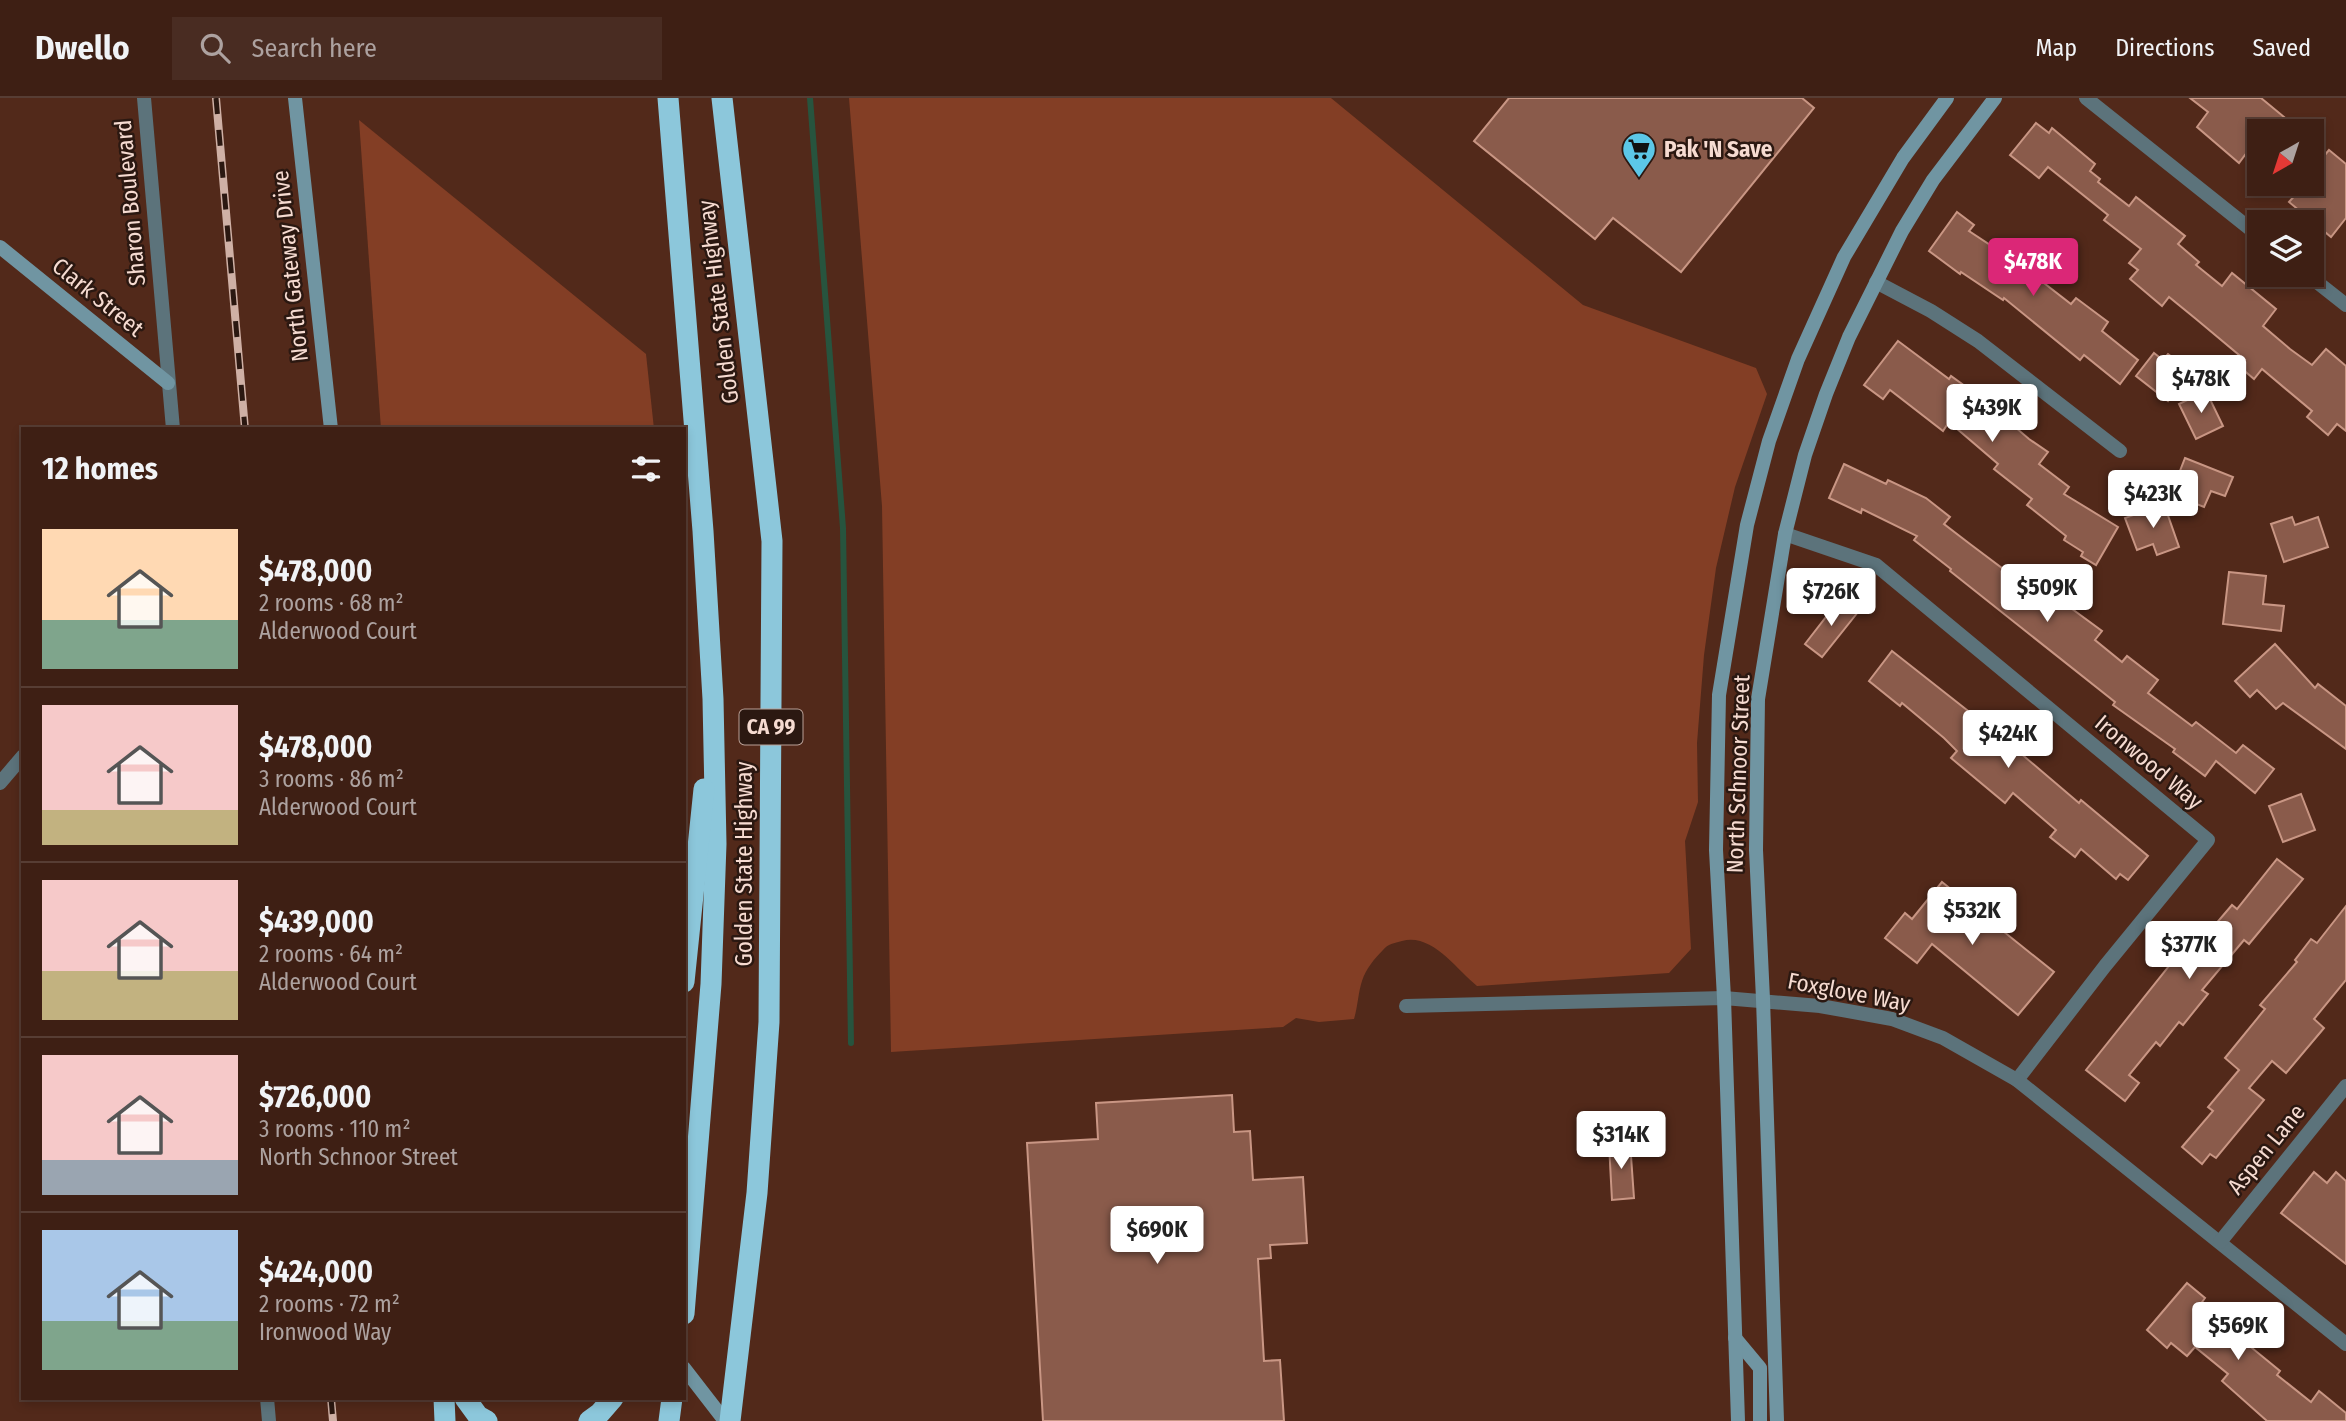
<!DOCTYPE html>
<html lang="en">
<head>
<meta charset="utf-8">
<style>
	:root { --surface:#3e1f14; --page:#492c22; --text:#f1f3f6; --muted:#ada2a0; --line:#573d34; --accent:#db2777 }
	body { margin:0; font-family:"Fira Sans Condensed",sans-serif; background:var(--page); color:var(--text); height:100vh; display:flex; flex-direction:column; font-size:26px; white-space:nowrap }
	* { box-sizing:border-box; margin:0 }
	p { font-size:23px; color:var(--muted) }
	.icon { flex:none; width:38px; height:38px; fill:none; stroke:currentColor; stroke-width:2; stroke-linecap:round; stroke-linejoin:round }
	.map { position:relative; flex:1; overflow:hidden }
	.details { position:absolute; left:21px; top:329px; width:665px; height:973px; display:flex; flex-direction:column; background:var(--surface); border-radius:0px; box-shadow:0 4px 10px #0003,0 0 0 2px var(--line) }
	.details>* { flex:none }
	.needle { width:46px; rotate:219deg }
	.buttons { position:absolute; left:2247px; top:21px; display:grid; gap:14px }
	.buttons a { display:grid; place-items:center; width:77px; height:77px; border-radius:0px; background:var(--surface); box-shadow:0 4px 10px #0003,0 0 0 2px var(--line); font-size:35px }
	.price { position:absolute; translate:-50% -60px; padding:0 16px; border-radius:7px; background:#fff; color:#222; font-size:23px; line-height:46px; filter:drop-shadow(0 2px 4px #0008) }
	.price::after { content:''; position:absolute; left:50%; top:42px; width:21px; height:16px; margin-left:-10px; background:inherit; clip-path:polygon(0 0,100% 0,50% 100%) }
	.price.active { background:var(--accent); color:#fff }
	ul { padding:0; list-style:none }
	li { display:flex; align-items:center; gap:21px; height:175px; padding:0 21px }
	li+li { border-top:2px solid var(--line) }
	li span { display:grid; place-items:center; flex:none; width:196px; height:140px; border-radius:0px; color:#555 }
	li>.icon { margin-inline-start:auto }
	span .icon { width:84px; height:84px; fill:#fffc; stroke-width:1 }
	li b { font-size:30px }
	h2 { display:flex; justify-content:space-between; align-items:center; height:84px; padding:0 21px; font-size:30px }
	header { display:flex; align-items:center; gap:42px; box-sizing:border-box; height:98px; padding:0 35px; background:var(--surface); border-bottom:2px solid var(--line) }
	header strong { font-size:33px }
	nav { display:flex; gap:38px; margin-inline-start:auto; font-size:24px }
	.search { width:490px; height:63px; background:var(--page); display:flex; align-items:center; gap:18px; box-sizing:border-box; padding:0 24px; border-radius:0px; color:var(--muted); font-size:26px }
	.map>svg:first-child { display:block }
	.green { fill:#833e25 }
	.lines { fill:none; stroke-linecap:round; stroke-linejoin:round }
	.stream { stroke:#27543e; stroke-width:6 }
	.building { fill:#8a5b4b; stroke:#c99684; stroke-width:2 }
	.street { stroke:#5c737b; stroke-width:14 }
	.secondary { stroke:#7095a2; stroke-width:14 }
	.highway { stroke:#8cc7db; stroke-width:21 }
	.rail-casing { stroke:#cfb0a5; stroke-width:8 }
	.rail { stroke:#2b1811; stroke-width:5; stroke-dasharray:16; stroke-linecap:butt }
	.labels { text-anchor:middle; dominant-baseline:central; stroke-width:5; stroke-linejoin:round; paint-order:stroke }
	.shield { fill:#2b1811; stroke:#b9a097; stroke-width:2 }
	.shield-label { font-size:21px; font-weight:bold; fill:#f6dbd1 }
	.poi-label { font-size:23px; font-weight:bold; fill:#f6dbd1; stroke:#2b1811; text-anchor:start }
	.street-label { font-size:23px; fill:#f6dbd1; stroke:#2b1811 }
</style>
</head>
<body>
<header>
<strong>Dwello</strong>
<div class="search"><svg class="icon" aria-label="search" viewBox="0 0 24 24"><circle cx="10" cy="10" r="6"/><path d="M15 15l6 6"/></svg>Search here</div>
<nav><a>Map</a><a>Directions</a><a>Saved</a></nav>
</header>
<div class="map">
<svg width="2346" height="1323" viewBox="0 0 2346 1323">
	<rect width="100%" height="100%" fill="#52291a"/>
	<g class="green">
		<path d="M849,0H1331L1583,207L1756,270L1767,296L1735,389L1716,470L1704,557L1697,645L1698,704L1685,743L1691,851L1669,875L1477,888C1456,871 1432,835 1402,843C1394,845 1388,846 1383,852C1374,861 1366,871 1362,883C1358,895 1358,908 1354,921L1319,924L1296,920L1283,929L891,954L882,408Z"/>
		<polygon points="359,22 646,256 654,331 381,331"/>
	</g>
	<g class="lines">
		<polyline class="stream" points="810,0 843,430 851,945"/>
	</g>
	<g class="building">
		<polygon points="1509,0 1802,0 1814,10 1681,174 1613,120 1595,141 1474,43"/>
		<polygon points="2190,0 2261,0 2301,33 2259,33 2259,68 2245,57 2239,65 2197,29 2208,14"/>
		<polygon points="2036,25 2049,35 2052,30 2095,66 2090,73 2100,81 2098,84 2129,108 2136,99 2185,138 2178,146 2199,164 2196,167 2222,188 2232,175 2276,211 2263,228 2290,251 2312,267 2326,251 2346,268 2346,333 2337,326 2328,337 2307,319 2312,313 2262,271 2254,281 2240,269 2245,262 2196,221 2169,199 2162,208 2130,181 2138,172 2129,165 2141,151 2104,122 2108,117 2048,69 2039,80 2010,57"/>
		<polygon points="2329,52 2346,66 2346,120 2331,139 2289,104 2305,86 2312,86 2312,58 2319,64"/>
		<polygon points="1957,114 1974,127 1969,133 2022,168 2071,206 2076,200 2108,224 2102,233 2138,262 2120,286 2084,257 2080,262 2004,200 2003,202 1961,174 1960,176 1929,153"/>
		<polygon points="1898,243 1949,281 1951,278 1980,299 2029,341 2048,354 2039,366 2069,389 2064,396 2118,429 2096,467 2081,458 2083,454 2064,442 2066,438 2027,407 2032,401 1994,371 1998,366 1949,324 1943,333 1890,292 1883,301 1864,287"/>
		<polygon points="2154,255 2163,262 2168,256 2191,273 2168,303 2136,278"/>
		<polygon points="2206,293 2223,328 2196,341 2179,306"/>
		<polygon points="2185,360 2233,379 2225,398 2211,393 2204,409 2171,396"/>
		<polygon points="1844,366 1886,386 1888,382 1926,400 1950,419 1944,426 1970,446 2010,476 2015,469 2102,533 2095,542 2122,564 2127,558 2158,582 2148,595 2192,628 2196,624 2236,655 2243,647 2274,671 2255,695 2216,663 2205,678 2173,654 2175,651 2113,607 2115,604 1950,473 1951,471 1914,442 1917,438 1862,411 1861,415 1829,400"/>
		<polygon points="2164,406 2179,449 2157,457 2153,446 2137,452 2125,420"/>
		<polygon points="2292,419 2295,427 2318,419 2328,449 2284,464 2271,426"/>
		<polygon points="2229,474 2266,478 2263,506 2284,508 2281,533 2223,526"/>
		<polygon points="1840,501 1858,514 1822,559 1805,546"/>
		<polygon points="2275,546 2315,590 2318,586 2346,608 2346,651 2283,605 2276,611 2257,592 2250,599 2235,583"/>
		<polygon points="1892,553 2005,642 2079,705 2081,702 2148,758 2128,782 2120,776 2116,781 2081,751 2075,759 2050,739 2056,732 2013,695 2005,705 1951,660 1957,653 1944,640 1902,605 1900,608 1869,583"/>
		<polygon points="2301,696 2315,732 2283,744 2269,708"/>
		<polygon points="2277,761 2303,781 2249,846 2244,842 2202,892 2208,896 2183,927 2179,924 2160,948 2156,944 2129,977 2139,985 2125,1003 2086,972 2201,828 2209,834 2232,807 2237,811"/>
		<polygon points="1942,784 2054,874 2018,917 1932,846 1917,865 1885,840 1905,815 1912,821"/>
		<polygon points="2346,808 2346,882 2314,921 2324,930 2286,975 2272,963 2249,990 2264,1002 2216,1060 2210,1056 2202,1066 2182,1049 2213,1013 2208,1009 2239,972 2225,960 2265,911 2260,907 2297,864 2295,862 2311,841 2317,845"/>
		<polygon points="1232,997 1234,1034 1250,1033 1253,1082 1303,1079 1307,1145 1270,1147 1271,1160 1258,1161 1264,1263 1280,1262 1284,1323 1043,1323 1027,1045 1098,1041 1096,1005"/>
		<polygon points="1630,1044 1634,1100 1612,1102 1609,1046"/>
		<polygon points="2314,1074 2327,1085 2336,1074 2346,1083 2346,1166 2281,1115"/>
		<polygon points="2187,1185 2205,1200 2200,1207 2235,1237 2241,1229 2258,1244 2252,1250 2280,1273 2277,1277 2311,1304 2319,1293 2346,1315 2346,1323 2267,1323 2222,1283 2228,1276 2195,1249 2187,1258 2171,1245 2167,1250 2147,1232"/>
	</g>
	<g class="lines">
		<g class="street">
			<polyline points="144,0 173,331"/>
			<polyline points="2086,0 2259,138"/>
			<polyline points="2308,177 2346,207"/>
			<polyline points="1876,184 1931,213 1978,243 2120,353"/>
			<polyline points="1785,436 1876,467 2208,742 2105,868 2017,982"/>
			<polyline points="0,685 23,658"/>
			<polyline points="1406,908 1724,900 1820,908 1892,921 1943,940 2017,982 2346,1246"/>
			<polyline points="2220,1144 2346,988"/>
			<polyline points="267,1300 269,1323"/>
		</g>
		<g class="secondary">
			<polyline points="295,0 331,331"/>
			<polyline points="0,149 168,285"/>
			<polyline points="1735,1240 1760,1270 1760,1323"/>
			<polyline points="684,1270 725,1323"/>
			<polyline points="1738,1323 1724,900 1716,752 1719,597 1747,427 1769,343 1798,261 1844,159 1903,60 1947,0"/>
			<polyline points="1777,1323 1763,901 1756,752 1758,601 1785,436 1805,357 1826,296 1849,239 1902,133 1933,82 1995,0"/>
		</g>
		<g class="highway">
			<polyline points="668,0 703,433 713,601 716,746 711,886 684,1216"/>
			<polyline points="722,0 772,443 769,924 757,1095 730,1323"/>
			<polyline points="684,884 704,691"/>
			<polyline points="444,1300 445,1323"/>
			<polyline points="465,1300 478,1318 487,1323"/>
			<polyline points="589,1323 600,1315 613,1300"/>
			<polyline points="669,1323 672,1300"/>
		</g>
		<g class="rail-casing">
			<g id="rail">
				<polyline points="216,0 245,331"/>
				<polyline points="331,1300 333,1323"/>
			</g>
		</g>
		<use href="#rail" class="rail"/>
	</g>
	<defs>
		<g id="supermarket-pin" transform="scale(1.75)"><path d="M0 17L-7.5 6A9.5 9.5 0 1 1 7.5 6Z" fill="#5cc7e7" stroke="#2b1811"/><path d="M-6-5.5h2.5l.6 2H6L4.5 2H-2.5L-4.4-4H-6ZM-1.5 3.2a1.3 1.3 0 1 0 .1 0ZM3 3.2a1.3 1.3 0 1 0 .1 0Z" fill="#111"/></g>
	</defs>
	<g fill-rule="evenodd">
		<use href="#supermarket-pin" x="1639" y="51"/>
	</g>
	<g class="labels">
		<rect class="shield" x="739.5" y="611.5" width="63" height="35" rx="5"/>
		<g class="shield-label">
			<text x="771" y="629">CA 99</text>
		</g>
		<g class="poi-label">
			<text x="1664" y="51">Pak 'N Save</text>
		</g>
		<g class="street-label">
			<text transform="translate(130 105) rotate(-95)">Sharon Boulevard</text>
			<text transform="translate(290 168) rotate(-96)">North Gateway Drive</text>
			<text transform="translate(98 199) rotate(39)">Clark Street</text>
			<text transform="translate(718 204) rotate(-97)">Golden State Highway</text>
			<text transform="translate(2149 664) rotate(40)">Ironwood Way</text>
			<text transform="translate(1738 676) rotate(-88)">North Schnoor Street</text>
			<text transform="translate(744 766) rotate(-90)">Golden State Highway</text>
			<text transform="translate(1849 894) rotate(11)">Foxglove Way</text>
			<text transform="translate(2266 1051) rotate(-51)">Aspen Lane</text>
		</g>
	</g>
</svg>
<div class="buttons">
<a><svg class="needle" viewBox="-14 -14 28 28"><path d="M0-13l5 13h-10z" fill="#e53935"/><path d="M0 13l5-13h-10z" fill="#ada2a0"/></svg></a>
<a><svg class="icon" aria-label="layers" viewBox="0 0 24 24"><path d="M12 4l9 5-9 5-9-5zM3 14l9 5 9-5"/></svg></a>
</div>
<b class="price active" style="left:2033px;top:200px">$478K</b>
<b class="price" style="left:2201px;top:317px">$478K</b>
<b class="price" style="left:1992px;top:346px">$439K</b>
<b class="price" style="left:2153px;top:432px">$423K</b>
<b class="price" style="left:2047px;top:526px">$509K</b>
<b class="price" style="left:1831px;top:530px">$726K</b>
<b class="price" style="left:2008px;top:672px">$424K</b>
<b class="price" style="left:1972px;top:849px">$532K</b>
<b class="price" style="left:2189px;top:883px">$377K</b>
<b class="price" style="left:1621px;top:1073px">$314K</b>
<b class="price" style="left:1157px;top:1168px">$690K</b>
<b class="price" style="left:2238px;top:1264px">$569K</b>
<section class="details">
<h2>12 homes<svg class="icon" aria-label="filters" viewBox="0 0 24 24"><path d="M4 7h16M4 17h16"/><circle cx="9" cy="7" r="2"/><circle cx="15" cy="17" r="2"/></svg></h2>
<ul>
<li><span style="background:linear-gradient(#ffd9b3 65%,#7fa58c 0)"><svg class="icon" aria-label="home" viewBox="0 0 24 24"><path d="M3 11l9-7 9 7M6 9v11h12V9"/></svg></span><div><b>$478,000</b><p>2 rooms · 68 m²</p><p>Alderwood Court</p></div></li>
<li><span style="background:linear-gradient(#f6c9c9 75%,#c2b280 0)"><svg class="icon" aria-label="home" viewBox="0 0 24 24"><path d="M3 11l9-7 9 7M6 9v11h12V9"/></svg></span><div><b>$478,000</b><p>3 rooms · 86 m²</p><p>Alderwood Court</p></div></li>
<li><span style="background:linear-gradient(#f6c9c9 65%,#c2b280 0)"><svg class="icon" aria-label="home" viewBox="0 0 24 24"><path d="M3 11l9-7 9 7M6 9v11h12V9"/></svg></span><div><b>$439,000</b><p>2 rooms · 64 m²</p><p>Alderwood Court</p></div></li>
<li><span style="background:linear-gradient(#f6c9c9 75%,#9aa5b1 0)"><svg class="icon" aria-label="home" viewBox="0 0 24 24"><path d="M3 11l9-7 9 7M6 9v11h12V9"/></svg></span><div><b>$726,000</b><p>3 rooms · 110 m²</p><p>North Schnoor Street</p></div></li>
<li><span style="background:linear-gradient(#a9c7e8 65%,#7fa58c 0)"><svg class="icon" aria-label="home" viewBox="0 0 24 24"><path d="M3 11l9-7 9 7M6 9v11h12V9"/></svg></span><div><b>$424,000</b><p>2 rooms · 72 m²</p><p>Ironwood Way</p></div></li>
</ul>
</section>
</div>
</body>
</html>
